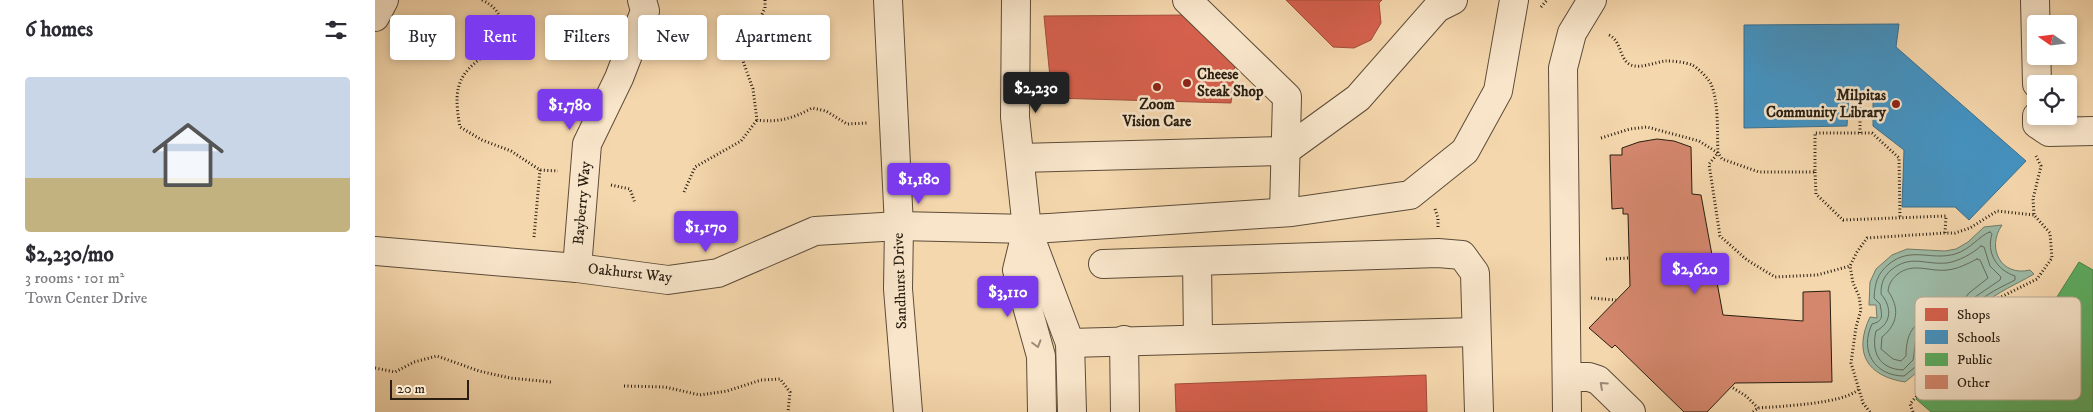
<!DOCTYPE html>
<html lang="en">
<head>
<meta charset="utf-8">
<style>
	:root { --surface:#fff; --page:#f2f2f3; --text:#2b2b33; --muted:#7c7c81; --accent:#7c3aed }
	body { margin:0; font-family:"IM FELL DW Pica",serif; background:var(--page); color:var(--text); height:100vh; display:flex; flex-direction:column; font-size:19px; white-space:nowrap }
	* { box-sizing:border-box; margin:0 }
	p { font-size:16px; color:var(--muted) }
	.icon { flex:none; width:28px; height:28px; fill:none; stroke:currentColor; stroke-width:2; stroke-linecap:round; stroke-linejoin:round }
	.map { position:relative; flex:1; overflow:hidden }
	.drawer { display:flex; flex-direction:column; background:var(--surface); width:375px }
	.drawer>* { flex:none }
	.guide { position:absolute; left:15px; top:15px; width:475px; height:45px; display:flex; gap:10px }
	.needle { width:32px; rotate:284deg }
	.fabs { position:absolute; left:1652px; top:15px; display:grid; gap:10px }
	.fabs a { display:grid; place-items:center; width:50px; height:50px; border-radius:5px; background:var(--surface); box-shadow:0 2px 8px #0003; font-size:25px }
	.scale { position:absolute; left:15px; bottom:12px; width:79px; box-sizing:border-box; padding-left:5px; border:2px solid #291e11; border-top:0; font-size:14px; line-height:18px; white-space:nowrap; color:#291e11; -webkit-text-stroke:4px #f8e5ca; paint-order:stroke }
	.price { position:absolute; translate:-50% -42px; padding:0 11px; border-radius:5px; background:var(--accent); color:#fff; font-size:16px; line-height:32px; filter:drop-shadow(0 1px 2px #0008) }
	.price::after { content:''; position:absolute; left:50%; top:30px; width:15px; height:11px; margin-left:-8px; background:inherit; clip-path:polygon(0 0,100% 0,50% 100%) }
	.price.active { background:#222; color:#fff }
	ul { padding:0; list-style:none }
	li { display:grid; align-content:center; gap:10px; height:265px; padding:0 25px }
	li span { display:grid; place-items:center; height:155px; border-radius:5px; color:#555 }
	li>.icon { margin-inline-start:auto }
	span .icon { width:90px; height:90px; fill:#fffc; stroke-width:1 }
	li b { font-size:21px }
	h2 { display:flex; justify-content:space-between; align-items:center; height:60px; padding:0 25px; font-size:21px }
	.chip { padding:0 18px; border-radius:5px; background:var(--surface); box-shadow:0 2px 8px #0003; font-size:18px; line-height:45px }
	.chip.active { background:var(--accent); color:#fff }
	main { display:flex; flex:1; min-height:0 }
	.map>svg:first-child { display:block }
	.water { fill:#9dbaa6; stroke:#6f7c6a }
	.shops { fill:#d6604d; stroke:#a24c3b }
	.schools { fill:#4393c3; stroke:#3b708e }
	.public { fill:#5aae61; stroke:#4b8349 }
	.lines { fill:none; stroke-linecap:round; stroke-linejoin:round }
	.shore { stroke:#636c5c; stroke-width:1 }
	.building { fill:#d4876d; stroke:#291e11 }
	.minor-casing { stroke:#5c4c38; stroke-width:30 }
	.path { stroke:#291e11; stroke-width:3; stroke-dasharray:1 2.5; stroke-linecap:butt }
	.minor { stroke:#f8e5ca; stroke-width:28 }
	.oneway { stroke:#9b8b77 }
	.poi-dot { fill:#8f2418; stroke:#f8e5ca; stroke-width:2 }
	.labels { text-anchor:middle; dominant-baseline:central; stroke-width:5; stroke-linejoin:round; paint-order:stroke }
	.poi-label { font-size:15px; font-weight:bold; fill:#291e11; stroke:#f8e5ca; text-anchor:start }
	.street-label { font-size:15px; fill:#291e11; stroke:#f8e5ca }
	.key { fill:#f8e5ca; stroke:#baa992; stroke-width:1 }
	.key-label { font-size:14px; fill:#291e11 }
</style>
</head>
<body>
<main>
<section class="drawer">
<h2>6 homes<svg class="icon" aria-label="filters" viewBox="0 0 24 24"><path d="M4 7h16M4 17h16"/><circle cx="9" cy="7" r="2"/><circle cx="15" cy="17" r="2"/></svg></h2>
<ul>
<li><span style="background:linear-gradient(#c9d6e8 65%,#c2b280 0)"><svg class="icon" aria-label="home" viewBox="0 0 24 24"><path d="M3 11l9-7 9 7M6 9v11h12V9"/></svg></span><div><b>$2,230/mo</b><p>3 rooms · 101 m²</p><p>Town Center Drive</p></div></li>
</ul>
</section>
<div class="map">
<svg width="1718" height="412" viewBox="0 0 1718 412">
	<rect width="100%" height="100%" fill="#f5d7ad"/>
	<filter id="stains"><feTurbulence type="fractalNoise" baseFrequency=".004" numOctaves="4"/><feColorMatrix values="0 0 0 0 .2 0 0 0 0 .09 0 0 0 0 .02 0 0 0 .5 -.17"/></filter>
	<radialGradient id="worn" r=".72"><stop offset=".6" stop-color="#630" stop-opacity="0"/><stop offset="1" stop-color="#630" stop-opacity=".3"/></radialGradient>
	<path class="water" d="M1627,225C1611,248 1626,277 1655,270L1659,274C1642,284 1622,292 1608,305C1591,320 1580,344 1568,363H1563L1561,361L1564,345L1558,340H1554L1550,345C1549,366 1547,369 1530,382C1492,376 1478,353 1495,317L1502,318L1501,305H1494L1495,282L1501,269L1517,255L1532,249L1570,251L1581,249L1593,242L1609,227Z"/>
	<g class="shops">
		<polygon points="911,0 1007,0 1004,3 1006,23 996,40 979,48 958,47"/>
		<polygon points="814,15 860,64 856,103 677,98 669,16"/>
		<polygon points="1051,375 1052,412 801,412 800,384"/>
	</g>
	<polygon class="schools" points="1524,24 1521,47 1651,161 1594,220 1580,207 1527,207 1529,150 1498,126 1498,93 1474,94 1472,126 1369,128 1369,25"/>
	<polygon class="public" points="1704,262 1718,270 1718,412 1556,412 1541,399 1602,325 1650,364 1678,340 1663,327"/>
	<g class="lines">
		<g class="shore">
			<path d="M1615,232L1617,234C1611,253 1622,270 1640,276V280C1629,286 1616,291 1606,300C1592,312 1584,331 1573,346H1570C1567,341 1565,336 1558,335C1541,332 1546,354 1544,364L1529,376C1500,376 1484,351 1497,324C1509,321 1507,316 1505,304L1499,298C1500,283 1502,274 1514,264C1536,246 1556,261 1580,254C1595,250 1606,234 1615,232Z"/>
			<path d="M1606,246L1609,247L1615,266L1626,277L1625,280L1600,297L1573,334C1569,333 1566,330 1562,329C1537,320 1541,348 1538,360L1528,370C1504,369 1496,352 1501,331C1517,323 1517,307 1506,294C1506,284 1508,277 1516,270C1536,254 1549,265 1572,263C1584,261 1597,254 1606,246Z"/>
			<path d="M1602,259L1605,260L1613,278L1594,293L1571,323C1566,323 1561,321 1555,321C1535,321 1531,340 1531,356L1526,361L1518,359L1506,349L1507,337C1523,324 1525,308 1513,291C1514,283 1517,279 1523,274C1538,262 1555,272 1572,270C1583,269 1592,264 1602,259Z"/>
		</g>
	</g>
	<polygon class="building" points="1282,139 1299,141 1316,147 1317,194 1326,195 1348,315 1428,321 1428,292 1455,291 1457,382 1360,383 1332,412 1309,412 1240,345 1237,348 1214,328 1255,286 1253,214 1248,214 1248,208 1237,209 1235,155 1247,155 1247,148 1264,142"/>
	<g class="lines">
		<g class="minor-casing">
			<g id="minor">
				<polyline points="513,0 524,226 523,289 533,412"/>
				<polyline points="641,0 640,117 652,229 695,343 697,412"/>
				<polyline points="812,0 912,97 909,212"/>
				<polyline points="1660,0 1662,84"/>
				<polyline points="0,17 9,0"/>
				<polyline points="1662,116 1662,124 1674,132 1718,131"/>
				<polyline points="645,158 910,151 983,98 1062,8 1078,0"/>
				<polyline points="652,229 642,270 666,356 667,412"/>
				<polyline points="0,251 202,268 293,280 343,273 440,231 524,226 652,229 674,228 917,212 1035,195 1090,151 1123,91 1139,0"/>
				<polyline points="822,261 823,339"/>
				<polyline points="728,264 1063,253 1087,255 1100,273 1104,412"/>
				<polyline points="202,268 212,144 244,78 270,11 267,0"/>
				<polyline points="749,340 750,412"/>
				<polyline points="695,343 1101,332"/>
				<polyline points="1192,377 1214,377 1223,380 1256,412"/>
				<polyline points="1192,412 1188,68 1197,33 1217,0"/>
			</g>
		</g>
		<g class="path">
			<path d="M107,0C128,10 129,24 124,45C87,71 76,79 85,127L107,140L136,151L165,170L183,171"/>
			<path d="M390,0V8L370,50L368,61L378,89L382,120C403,123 419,118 437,108L451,111L472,124L492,123"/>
			<polyline points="1166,7 1172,0"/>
			<path d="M1234,35C1247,41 1244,60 1256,65C1266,69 1280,62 1291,61C1297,61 1311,62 1317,65C1322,67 1334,79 1336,84C1344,102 1342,133 1343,153L1347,159L1384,172H1440V133H1497L1524,158L1525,218"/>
			<polyline points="1485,133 1485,93"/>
			<polyline points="1226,138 1255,129 1272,127 1324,141 1343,153 1334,164 1345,236 1372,260 1400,277 1442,275 1475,266"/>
			<polyline points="1440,172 1441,194 1468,220 1571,216 1570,233 1580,233 1595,228 1622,211 1659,215"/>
			<polyline points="236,185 255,189 260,203"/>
			<polyline points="309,192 320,167 366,141 382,120"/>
			<polyline points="1060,209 1063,218 1063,227"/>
			<polyline points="159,237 165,170"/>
			<polyline points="1231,259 1254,258"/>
			<polyline points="1216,298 1241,300"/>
			<polyline points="0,368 20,372 39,362 62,356 104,371 135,378 176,382"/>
			<polyline points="249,386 290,387 325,395 352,391 386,380 405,379 415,392 413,412"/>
			<polyline points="1358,388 1371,396 1383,408"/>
			<path d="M1378,412L1383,408C1407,406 1469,404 1484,389"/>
			<polyline points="1495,412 1488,403 1476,363 1481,327 1486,310 1484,296 1478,283 1475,266 1482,252 1492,238 1570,233"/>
			<polyline points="1538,412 1535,404 1569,364 1606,312 1622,299 1662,279 1677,258 1675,233 1659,215 1658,199 1666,166 1661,156"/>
		</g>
		<use href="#minor" class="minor"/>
	</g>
	<defs><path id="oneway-chevron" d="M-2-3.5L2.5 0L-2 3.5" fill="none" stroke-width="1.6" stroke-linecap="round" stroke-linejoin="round" transform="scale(1.25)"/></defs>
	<g class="oneway">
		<use href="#oneway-chevron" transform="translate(662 344) rotate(74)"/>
		<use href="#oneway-chevron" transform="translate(1228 385) rotate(-138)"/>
	</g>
	<g class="poi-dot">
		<circle cx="812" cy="83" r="5"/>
		<circle cx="782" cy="87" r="5"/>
		<circle cx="1521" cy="104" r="5"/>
	</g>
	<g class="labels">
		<g class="poi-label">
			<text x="822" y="74">Cheese<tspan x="822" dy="17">Steak Shop</tspan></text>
			<text x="1511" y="95" text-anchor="end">Milpitas<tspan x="1511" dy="17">Community Library</tspan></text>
			<text x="782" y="104" text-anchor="middle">Zoom<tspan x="782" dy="17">Vision Care</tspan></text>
		</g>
		<g class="street-label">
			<text transform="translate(207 203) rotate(-85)">Bayberry Way</text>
			<text transform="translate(255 273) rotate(6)">Oakhurst Way</text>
			<text transform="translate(525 281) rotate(-92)">Sandhurst Drive</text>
		</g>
	</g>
	<rect x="1540" y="297" width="166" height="103" rx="8" class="key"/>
	<rect x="1550" y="308" width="23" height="13" fill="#d6604d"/>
	<rect x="1550" y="330" width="23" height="14" fill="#4393c3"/>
	<rect x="1550" y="353" width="23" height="13" fill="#5aae61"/>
	<rect x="1550" y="375" width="23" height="14" fill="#d4876d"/>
	<g class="key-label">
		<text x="1582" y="319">Shops</text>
		<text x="1582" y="342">Schools</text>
		<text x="1582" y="364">Public</text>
		<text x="1582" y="387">Other</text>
	</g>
	<rect width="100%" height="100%" filter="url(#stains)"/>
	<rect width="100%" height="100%" fill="url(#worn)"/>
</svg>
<div class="fabs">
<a><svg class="needle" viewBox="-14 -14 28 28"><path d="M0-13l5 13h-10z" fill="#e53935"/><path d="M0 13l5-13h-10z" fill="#7c7c81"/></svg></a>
<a><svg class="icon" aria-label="locate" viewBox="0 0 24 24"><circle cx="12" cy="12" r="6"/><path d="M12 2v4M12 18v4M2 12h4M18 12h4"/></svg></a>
</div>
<div class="scale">20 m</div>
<b class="price active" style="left:661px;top:114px">$2,230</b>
<b class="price" style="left:195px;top:131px">$1,780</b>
<b class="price" style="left:544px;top:205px">$1,180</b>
<b class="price" style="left:331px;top:253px">$1,170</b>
<b class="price" style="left:1320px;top:295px">$2,620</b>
<b class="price" style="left:633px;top:318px">$3,110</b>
<div class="guide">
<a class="chip">Buy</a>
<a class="chip active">Rent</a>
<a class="chip">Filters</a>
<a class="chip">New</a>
<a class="chip">Apartment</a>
</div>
</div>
</main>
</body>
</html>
